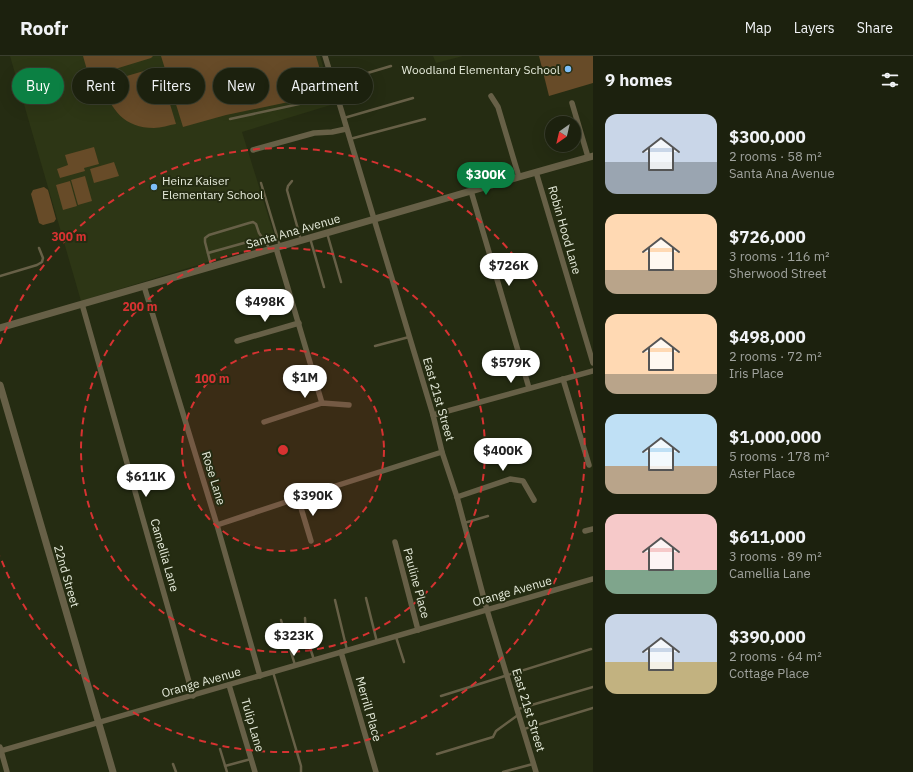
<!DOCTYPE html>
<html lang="en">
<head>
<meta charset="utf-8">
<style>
	:root { --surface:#1c210e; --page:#252917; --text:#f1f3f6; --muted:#a0a39e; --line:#3a3e2e; --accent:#0b8043 }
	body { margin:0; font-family:"IBM Plex Sans",sans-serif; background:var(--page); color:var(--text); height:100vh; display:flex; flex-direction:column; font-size:15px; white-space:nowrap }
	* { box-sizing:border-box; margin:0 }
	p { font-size:13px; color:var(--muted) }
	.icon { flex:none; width:22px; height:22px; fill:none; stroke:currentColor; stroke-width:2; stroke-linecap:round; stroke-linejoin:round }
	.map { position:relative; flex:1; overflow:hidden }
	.panel { display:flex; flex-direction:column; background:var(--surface); width:320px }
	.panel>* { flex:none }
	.banner { position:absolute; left:12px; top:12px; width:380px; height:36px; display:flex; gap:8px }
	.needle { width:26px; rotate:214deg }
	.tools { position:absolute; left:545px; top:60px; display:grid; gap:8px }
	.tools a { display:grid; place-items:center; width:36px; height:36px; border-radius:50%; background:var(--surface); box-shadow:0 4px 16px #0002,0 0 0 1px var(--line); font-size:20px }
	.price { position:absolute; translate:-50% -34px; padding:0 9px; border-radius:14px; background:#fff; color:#222; font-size:13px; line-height:26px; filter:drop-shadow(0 1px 2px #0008) }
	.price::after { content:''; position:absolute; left:50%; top:24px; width:12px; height:9px; margin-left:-6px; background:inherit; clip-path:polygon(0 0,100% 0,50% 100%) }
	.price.selected { background:var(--accent); color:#fff }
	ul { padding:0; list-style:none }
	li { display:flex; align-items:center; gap:12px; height:100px; padding:0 12px }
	li span { display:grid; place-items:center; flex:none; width:112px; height:80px; border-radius:12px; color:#555 }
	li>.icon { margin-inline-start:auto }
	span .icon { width:48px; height:48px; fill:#fffc; stroke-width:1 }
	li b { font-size:17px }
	h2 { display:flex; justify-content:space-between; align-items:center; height:48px; padding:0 12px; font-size:17px }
	.tag { padding:0 14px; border-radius:18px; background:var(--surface); box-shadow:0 4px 16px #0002,0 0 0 1px var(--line); font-size:14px; line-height:36px }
	.tag.selected { background:var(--accent); color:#fff }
	header { display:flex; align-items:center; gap:24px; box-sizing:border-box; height:56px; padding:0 20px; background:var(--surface); border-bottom:1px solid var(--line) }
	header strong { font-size:19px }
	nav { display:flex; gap:22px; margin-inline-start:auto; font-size:14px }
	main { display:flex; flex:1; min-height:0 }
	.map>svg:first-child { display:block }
	.built { fill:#2d3615 }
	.green { fill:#674b28 }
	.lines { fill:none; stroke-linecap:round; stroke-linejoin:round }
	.service { stroke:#676047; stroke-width:2.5 }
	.minor { stroke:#676047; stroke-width:5.5 }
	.tertiary { stroke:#676047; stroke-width:7 }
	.ring { fill:none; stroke:#d73231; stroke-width:2; stroke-dasharray:7 5 }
	.poi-dot { fill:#7dbef9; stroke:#252c12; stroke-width:1.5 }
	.labels { text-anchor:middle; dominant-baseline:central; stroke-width:4; stroke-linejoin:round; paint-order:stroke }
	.poi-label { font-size:12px; fill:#e5eada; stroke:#252c12; text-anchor:end }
	.street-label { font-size:12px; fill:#e5eada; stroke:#252c12 }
	.centre { fill:#d73231; stroke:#252c12; stroke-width:2 }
	.ring-label { font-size:12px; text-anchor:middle; font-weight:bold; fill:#d73231; stroke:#252c12; stroke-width:4; stroke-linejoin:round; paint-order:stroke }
</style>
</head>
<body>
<header>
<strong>Roofr</strong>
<nav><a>Map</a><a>Layers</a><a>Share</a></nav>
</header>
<main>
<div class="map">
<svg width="593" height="716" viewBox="0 0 593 716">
	<rect width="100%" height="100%" fill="#252c12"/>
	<g class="built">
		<polygon points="10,0 320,0 334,48 242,76 276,185 81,245"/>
		<polygon points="433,0 463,0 436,7"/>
	</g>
	<g class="green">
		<polygon points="83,0 153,0 151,2 89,21"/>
		<polygon points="161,0 316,0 327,38 226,59 183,71"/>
		<polygon points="539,0 593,0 593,27 549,40"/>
		<path d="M154,12L160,15L176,68C169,69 161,72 154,72C125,72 110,54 103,27Z"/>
		<polygon points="94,91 99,108 84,112 85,115 60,122 57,113 68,109 65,99"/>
		<polygon points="114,106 119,120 94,127 90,113"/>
		<polygon points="85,120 92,145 78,149 71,124"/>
		<polygon points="70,125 77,150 63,154 56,129"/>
		<polygon points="44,131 48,134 56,163 54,166 43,169 39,167 31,138 33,134"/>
	</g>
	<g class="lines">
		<g class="service">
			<polyline points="334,27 391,10"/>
			<polyline points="344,62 413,42"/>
			<polyline points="230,63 327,42 336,39"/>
			<polyline points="350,83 425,63"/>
			<polyline points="292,125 288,130 287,134 301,184"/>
			<polyline points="261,127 280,190"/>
			<polyline points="327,177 341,226"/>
			<polyline points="310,182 324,231"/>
			<polyline points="208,197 262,182"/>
			<polyline points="211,209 205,186 205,182 209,179 249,167 253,166 256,168 259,177 270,193"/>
			<polyline points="0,220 37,209 42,206 43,202 39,192"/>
			<polyline points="375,290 409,281"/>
			<polyline points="464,467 488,460"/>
			<polyline points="366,542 377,586"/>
			<polyline points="335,544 347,594"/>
			<polyline points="305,562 306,579 314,604"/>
			<polyline points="281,564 295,609"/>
			<polyline points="396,581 404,606"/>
			<polyline points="273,616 301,710 301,716"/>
			<polyline points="441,640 591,593"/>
			<polyline points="518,653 593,631"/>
			<polyline points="524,673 593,652"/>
			<polyline points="220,693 227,716"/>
			<polyline points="437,698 493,681 496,675 518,659"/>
			<polyline points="173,708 176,716"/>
			<polyline points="225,710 251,703"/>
			<polyline points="503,716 533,708"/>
		</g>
		<g class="minor">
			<polyline points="325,0 433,359 442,396 457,441 487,554 536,716"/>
			<polyline points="491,40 498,51 519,121"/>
			<polyline points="572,47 588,101"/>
			<polyline points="253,94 314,77 332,76 346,73"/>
			<polyline points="536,116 593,307"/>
			<polyline points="471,135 529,332"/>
			<polyline points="276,192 322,347"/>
			<polyline points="144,230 217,469 260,620"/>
			<polyline points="82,248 193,640"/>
			<polyline points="237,285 299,267"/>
			<polyline points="563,323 589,409"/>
			<polyline points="433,359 593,315"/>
			<polyline points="264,366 322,347 349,349"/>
			<polyline points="457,441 510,423 523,425 534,444"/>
			<polyline points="298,442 311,485"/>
			<polyline points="217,469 298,442 442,396"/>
			<polyline points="585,475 593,473"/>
			<polyline points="395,486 418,574"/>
			<polyline points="341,596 376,716"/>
			<polyline points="229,629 255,716"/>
			<polyline points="0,691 7,716"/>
			<polyline points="0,695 593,523"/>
		</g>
		<g class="tertiary">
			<polyline points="0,272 519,121 593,100"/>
			<polyline points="0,329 113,716"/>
		</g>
	</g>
	<circle cx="283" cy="394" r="101" fill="#d73231" fill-opacity=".12"/>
	<g class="ring">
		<circle cx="283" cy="394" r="101"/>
		<circle cx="283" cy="394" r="202"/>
		<path d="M0 288A302 302 0 1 1 0 500"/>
	</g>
	<g class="poi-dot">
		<circle cx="568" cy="13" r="4"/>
		<circle cx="154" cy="131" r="4"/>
	</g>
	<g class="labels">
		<g class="poi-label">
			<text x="560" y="13">Woodland Elementary School</text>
			<text x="162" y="124" text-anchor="start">Heinz Kaiser<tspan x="162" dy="14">Elementary School</tspan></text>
		</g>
		<g class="street-label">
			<text transform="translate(565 174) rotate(74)">Robin Hood Lane</text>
			<text transform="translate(293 175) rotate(-16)">Santa Ana Avenue</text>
			<text transform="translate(439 343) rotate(74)">East 21st Street</text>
			<text transform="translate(214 422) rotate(73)">Rose Lane</text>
			<text transform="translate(165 499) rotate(74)">Camellia Lane</text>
			<text transform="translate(67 520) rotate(74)">22nd Street</text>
			<text transform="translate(417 527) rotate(75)">Pauline Place</text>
			<text transform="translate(512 535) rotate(-16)">Orange Avenue</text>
			<text transform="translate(201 626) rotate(-16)">Orange Avenue</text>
			<text transform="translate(369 653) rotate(74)">Merrill Place</text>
			<text transform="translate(529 654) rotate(73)">East 21st Street</text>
			<text transform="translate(253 669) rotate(74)">Tulip Lane</text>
		</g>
	</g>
	<circle cx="283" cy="394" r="6" class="centre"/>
	<g class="ring-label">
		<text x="69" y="185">300 m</text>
		<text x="140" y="255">200 m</text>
		<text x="212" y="327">100 m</text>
	</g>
</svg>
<div class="tools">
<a><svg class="needle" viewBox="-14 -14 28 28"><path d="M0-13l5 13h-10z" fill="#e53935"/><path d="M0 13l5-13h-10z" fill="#a0a39e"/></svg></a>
</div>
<b class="price selected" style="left:486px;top:140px">$300K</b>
<b class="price" style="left:509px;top:231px">$726K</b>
<b class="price" style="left:265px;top:267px">$498K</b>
<b class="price" style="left:511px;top:328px">$579K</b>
<b class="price" style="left:305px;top:343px">$1M</b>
<b class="price" style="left:503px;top:416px">$400K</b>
<b class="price" style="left:146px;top:442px">$611K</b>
<b class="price" style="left:313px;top:461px">$390K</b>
<b class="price" style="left:294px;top:601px">$323K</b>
<div class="banner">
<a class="tag selected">Buy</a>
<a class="tag">Rent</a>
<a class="tag">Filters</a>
<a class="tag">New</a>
<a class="tag">Apartment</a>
</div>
</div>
<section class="panel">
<h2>9 homes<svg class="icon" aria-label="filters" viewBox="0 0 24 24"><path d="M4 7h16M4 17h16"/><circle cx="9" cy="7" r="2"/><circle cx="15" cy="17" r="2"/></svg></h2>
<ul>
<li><span style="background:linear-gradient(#c9d6e8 60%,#9aa5b1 0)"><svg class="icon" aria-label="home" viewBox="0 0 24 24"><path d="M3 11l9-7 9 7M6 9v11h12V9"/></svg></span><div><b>$300,000</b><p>2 rooms · 58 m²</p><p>Santa Ana Avenue</p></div></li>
<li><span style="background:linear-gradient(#ffd9b3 70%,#b9a48a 0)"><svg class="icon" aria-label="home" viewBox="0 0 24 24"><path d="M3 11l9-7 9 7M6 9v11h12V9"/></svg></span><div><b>$726,000</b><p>3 rooms · 116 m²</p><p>Sherwood Street</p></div></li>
<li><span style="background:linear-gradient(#ffd9b3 75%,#b9a48a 0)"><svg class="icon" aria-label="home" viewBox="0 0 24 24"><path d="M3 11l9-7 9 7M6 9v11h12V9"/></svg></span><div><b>$498,000</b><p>2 rooms · 72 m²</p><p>Iris Place</p></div></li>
<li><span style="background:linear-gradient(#bfe0f5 65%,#b9a48a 0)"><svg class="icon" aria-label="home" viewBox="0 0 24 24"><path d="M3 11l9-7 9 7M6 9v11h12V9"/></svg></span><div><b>$1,000,000</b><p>5 rooms · 178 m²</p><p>Aster Place</p></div></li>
<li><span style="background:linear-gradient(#f6c9c9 70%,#7fa58c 0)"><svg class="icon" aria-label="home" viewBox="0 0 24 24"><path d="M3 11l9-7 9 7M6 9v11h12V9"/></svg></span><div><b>$611,000</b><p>3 rooms · 89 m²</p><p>Camellia Lane</p></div></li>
<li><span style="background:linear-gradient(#c9d6e8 60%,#c2b280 0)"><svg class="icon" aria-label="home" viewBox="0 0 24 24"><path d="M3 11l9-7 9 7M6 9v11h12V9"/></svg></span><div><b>$390,000</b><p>2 rooms · 64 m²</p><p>Cottage Place</p></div></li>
</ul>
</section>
</main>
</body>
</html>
